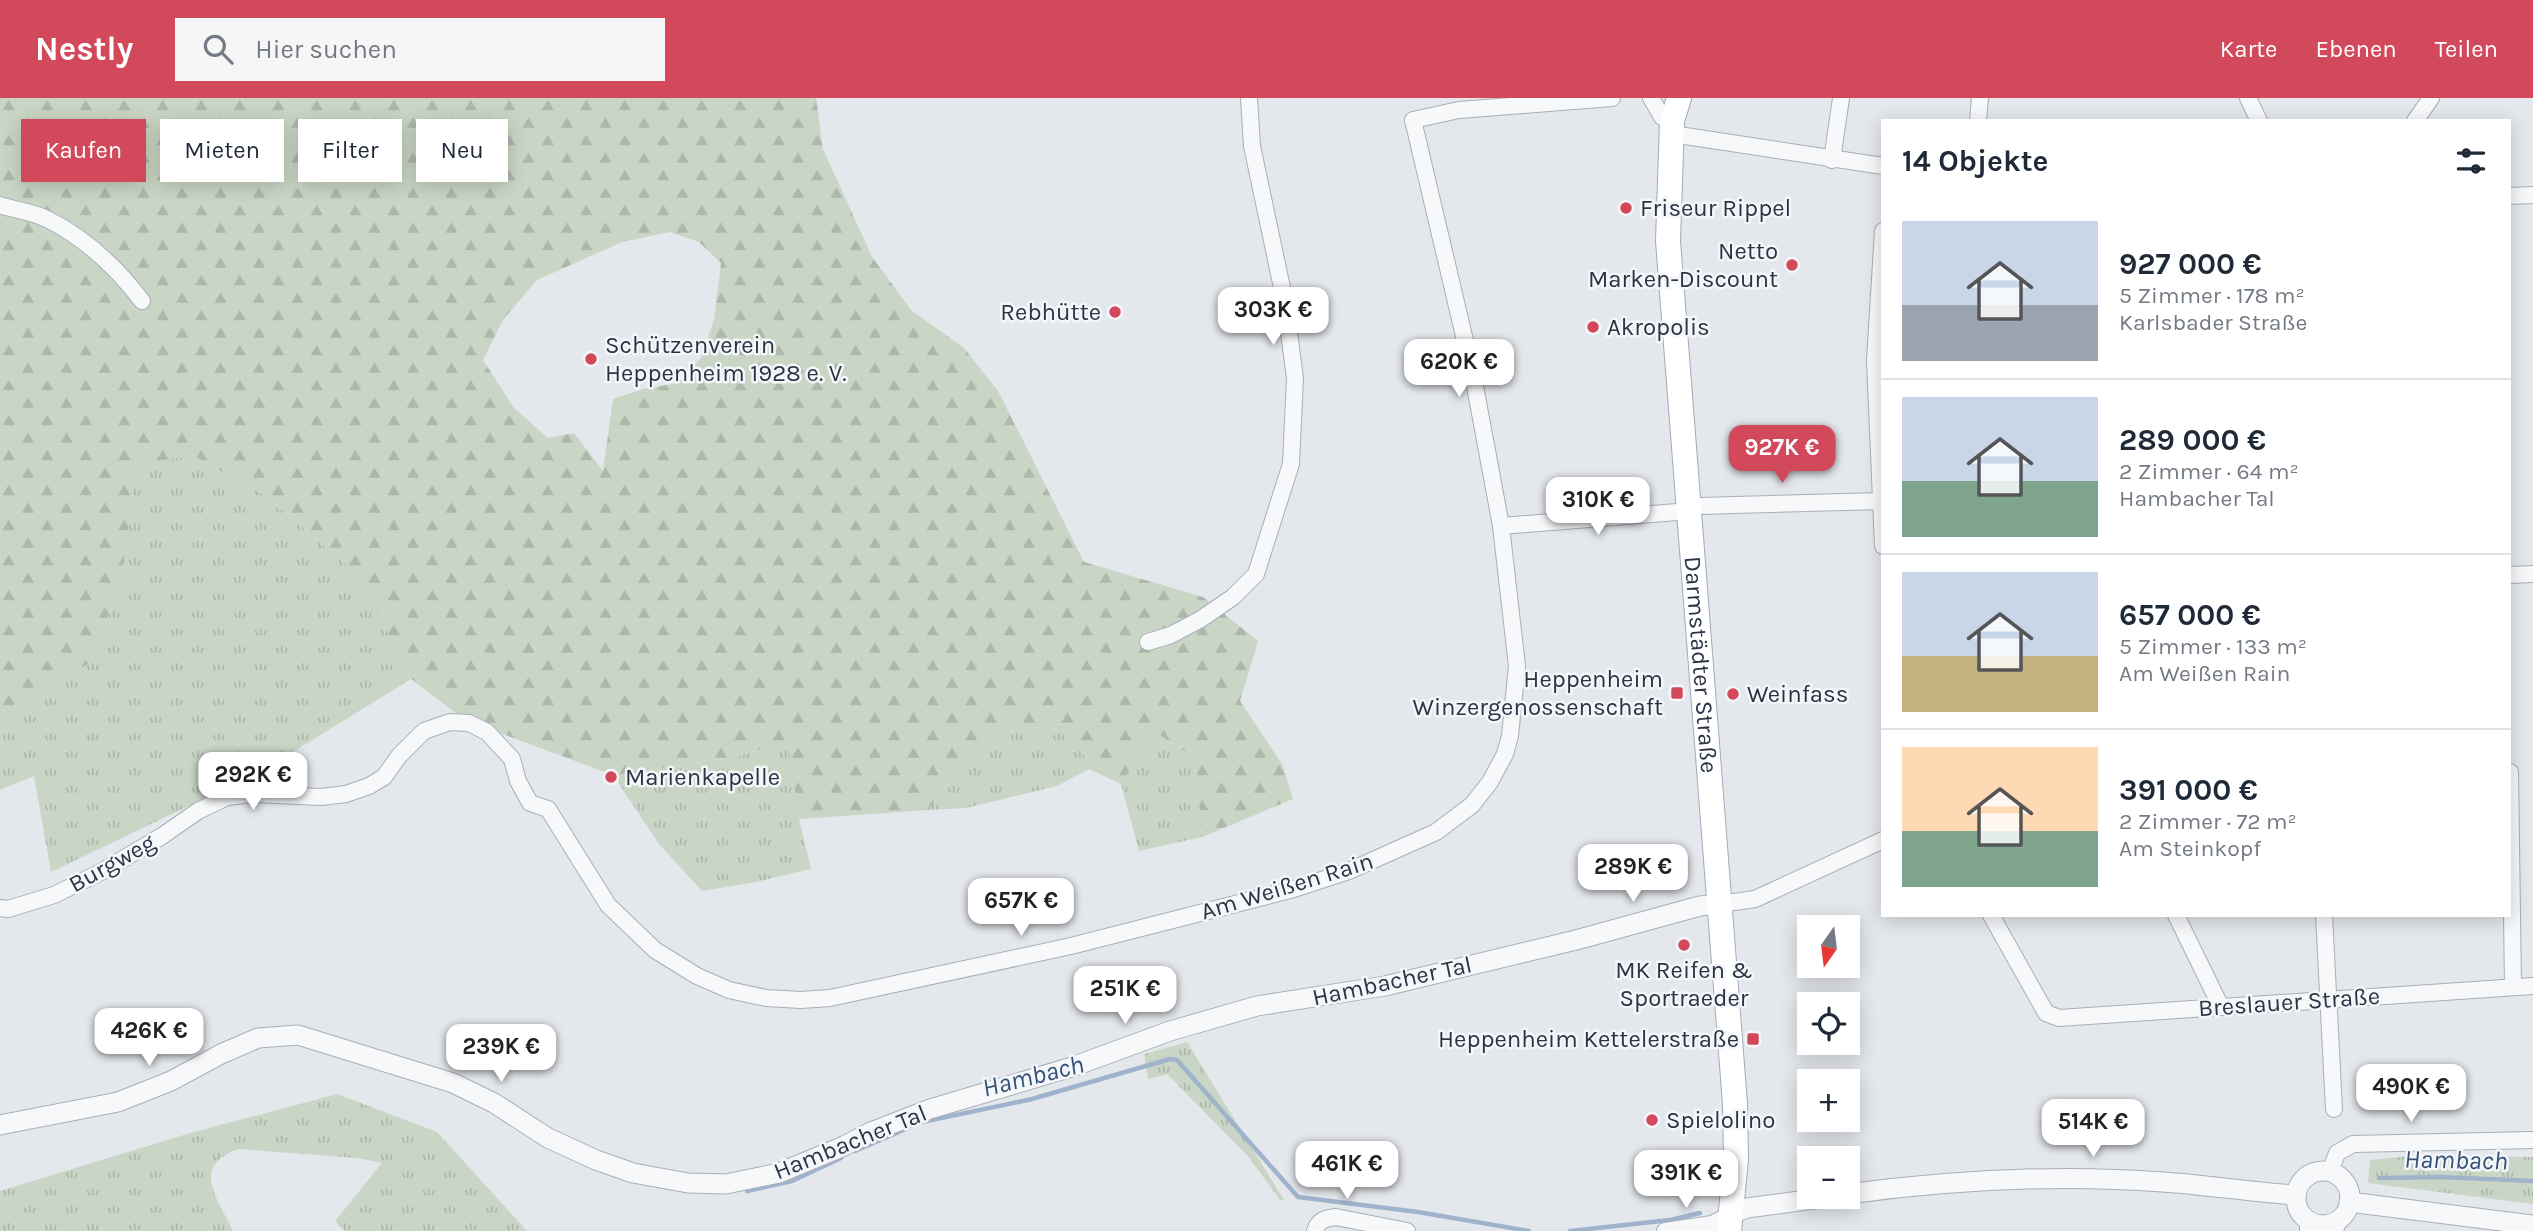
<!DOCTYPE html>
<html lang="de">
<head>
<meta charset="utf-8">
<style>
	:root { --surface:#fff; --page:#f6f6f7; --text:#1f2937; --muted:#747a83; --line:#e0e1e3; --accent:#d1495b }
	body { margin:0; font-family:Karla,sans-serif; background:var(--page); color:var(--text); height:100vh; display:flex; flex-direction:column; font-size:26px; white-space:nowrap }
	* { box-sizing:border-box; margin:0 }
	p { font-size:23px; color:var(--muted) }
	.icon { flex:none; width:38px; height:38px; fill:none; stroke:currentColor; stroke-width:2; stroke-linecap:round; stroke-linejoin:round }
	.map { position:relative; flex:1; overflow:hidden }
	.details { position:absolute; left:1881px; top:21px; width:630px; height:798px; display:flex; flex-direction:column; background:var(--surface); border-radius:0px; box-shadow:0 4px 18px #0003 }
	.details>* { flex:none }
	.banner { position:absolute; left:21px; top:21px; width:665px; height:63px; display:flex; gap:14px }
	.needle { width:46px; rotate:194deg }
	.buttons { position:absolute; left:1797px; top:817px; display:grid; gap:14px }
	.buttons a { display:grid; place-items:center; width:63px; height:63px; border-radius:0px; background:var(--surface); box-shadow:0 4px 18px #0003; font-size:35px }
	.price { position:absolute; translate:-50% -60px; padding:0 16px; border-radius:14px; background:#fff; color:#222; font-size:23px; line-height:46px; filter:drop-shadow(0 2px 4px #0008) }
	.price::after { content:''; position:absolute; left:50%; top:42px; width:21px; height:16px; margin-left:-10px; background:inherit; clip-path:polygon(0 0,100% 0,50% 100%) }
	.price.selected { background:var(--accent); color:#fff }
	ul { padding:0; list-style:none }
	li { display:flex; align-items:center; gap:21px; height:175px; padding:0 21px }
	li+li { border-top:2px solid var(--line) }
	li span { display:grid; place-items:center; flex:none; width:196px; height:140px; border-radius:0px; color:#555 }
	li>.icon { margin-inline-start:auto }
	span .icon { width:84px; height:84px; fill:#fffc; stroke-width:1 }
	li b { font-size:30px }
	h2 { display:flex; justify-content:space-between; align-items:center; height:84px; padding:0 21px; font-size:30px }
	.chip { padding:0 24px; border-radius:0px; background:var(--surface); box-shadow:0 4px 18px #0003; font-size:24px; line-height:63px }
	.chip.selected { background:var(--accent); color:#fff }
	header { display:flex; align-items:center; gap:42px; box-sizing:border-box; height:98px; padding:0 35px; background:var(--accent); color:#fff }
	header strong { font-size:33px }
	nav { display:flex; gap:38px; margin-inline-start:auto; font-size:24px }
	.search { width:490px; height:63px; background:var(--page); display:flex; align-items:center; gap:18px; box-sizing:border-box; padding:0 24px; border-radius:0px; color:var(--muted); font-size:26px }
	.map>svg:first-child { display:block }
	.grass { fill:url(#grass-tufts) }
	.forest { fill:url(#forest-firs); fill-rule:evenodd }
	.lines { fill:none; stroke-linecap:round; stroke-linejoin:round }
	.stream { stroke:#9fb4cc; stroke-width:4.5 }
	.minor-casing { stroke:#a9aeb7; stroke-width:18 }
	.tertiary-casing { stroke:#a9aeb7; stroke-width:21 }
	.primary-casing { stroke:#a3abb8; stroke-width:26 }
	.minor { stroke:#f7f8fa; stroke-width:16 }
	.tertiary { stroke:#f7f8fa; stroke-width:19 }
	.primary { stroke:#fff; stroke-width:24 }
	.poi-dot { fill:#d1495b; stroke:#f4f6f9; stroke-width:2.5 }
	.labels { text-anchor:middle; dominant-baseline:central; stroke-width:5; stroke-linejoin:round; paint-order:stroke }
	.poi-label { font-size:24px; fill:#2b3445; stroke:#f4f6f9; text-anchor:start }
	.street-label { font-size:24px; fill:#2b3445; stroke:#f4f6f9 }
	.water-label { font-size:26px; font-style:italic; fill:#34527a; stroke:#f4f6f9 }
</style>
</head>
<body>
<header>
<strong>Nestly</strong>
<div class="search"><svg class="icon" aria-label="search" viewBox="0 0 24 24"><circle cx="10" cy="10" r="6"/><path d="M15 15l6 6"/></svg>Hier suchen</div>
<nav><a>Karte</a><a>Ebenen</a><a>Teilen</a></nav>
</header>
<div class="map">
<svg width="2533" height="1133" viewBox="0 0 2533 1133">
	<defs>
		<pattern id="grass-tufts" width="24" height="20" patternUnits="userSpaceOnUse" patternTransform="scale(1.75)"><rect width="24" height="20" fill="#c9d6c5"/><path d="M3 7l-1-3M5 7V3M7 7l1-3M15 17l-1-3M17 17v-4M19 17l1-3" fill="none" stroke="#adb8ab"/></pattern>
		<pattern id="forest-firs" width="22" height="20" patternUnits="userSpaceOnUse" patternTransform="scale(1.75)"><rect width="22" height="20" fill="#c9d6c5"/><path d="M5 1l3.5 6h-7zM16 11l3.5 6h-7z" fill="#adb8ab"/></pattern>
	</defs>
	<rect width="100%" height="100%" fill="#e4e7ec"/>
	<g class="grass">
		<polygon points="194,358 266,398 358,477 411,581 262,673 51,774 34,678 0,692 0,615 88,566 121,486 137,364"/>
		<polygon points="1073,625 1089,671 1057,688 966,710 928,712 991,635"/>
		<polygon points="1155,634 1195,660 1202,739 1139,753 1121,686"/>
		<polygon points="789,644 799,721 811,771 756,784 702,793 659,746 613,677 730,660"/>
		<polygon points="1187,944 1284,1102 1280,1102 1247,1057 1167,976 1148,981 1144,956"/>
		<path d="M337,996L437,1034L527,1133H345L335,1123L382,1065L357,1060L239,1051C189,1068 218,1100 233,1133H0V1093L187,1036Z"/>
		<polygon points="2410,1058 2533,1059 2533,1106 2368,1085 2370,1062"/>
	</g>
	<path class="forest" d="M0,0H816L823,51L872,159L912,213L964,250L998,293L1084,464L1203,499L1258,543L1240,603L1282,666L1293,701L1202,739L1195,660L1155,634L1121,686L1089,671L1072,625L991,635L928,712L799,721L788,644L730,660L613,677L465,622L411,581L358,477L266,398L194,358L137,365L121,486L88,566L0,615ZM670,134L699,144L721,165L714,221L701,260L678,285L643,291L613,301L603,373L574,335L548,340L514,310L483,262L503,222L537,182L622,144Z"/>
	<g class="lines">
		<g class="stream">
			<polyline points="922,1024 1032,1001 1170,961 1177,962 1298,1099 1418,1114 1529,1133"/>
			<polyline points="855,1053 908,1030"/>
			<polyline points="2379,1080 2441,1079 2533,1083"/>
			<polyline points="747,1093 792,1083 841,1060"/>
			<polyline points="1570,1133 1670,1122 1700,1115"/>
		</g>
		<g class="minor-casing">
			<g id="minor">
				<polyline points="1651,0 1662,19 1672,23"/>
				<polyline points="2248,0 2259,23"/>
				<polyline points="1978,23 1980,0"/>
				<polyline points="2415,23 2431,0"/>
				<polyline points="1672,36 1883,68"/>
				<polyline points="1832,62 1841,0"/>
				<polyline points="2510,98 2533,97"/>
				<path d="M0,107C15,112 33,114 47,121C85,140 117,170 142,203"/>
				<polyline points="1883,133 1875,262 1883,448"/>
				<polyline points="1501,428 1677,414 1699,408 1883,403"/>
				<polyline points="2510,477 2533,476"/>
				<polyline points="1148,544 1171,537 1201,521 1233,499 1256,476 1291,366 1295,280 1285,204 1252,48 1249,0"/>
				<polyline points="2510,674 2513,889"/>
				<polyline points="1720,806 1755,801 1883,742"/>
				<polyline points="0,810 8,811 54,797 101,774 162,738 198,713 227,699 253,696 321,699 346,696 369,688 384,679 399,658 424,633 450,624 469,625 487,634 512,661 518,683 530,705 548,711 608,807 655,852 697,878 729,892 766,900 801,902 830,900 1071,848 1294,791 1349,773 1436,734 1472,707 1490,684 1505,656 1510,638 1517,568 1501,428 1472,272 1413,22 1459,12 1612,0"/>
				<polyline points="1991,817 2046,915 2059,920 2533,888"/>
				<polyline points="2176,817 2221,909"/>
				<polyline points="2324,817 2334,1011"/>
				<polyline points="2330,1074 2337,1055 2353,1046 2533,1042"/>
				<path d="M1315,1133C1318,1122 1326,1120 1336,1119L1407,1133"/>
				<polyline points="1665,1133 1712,1126 1731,1116"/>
				<polyline points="2308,1133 2308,1123"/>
				<polyline points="2335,1133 2338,1123"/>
			</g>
		</g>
		<g class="tertiary-casing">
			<g id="tertiary">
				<polyline points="0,1027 118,1004 171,983 221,956 258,940 298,937 453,985 494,1005 548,1040 596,1062 633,1075 688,1085 726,1086 779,1075 844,1048 871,1034 930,1011 1072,969 1170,933 1257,908 1385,888 1576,842 1700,808 1720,806"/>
				<circle cx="2323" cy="1100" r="27"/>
				<path d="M1848,1096C1952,1082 2058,1076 2163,1084C2207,1087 2251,1094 2296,1097"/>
				<polyline points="2349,1104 2533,1127"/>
				<polyline points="1731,1116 1747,1110 1829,1099"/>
			</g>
		</g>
		<g class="primary-casing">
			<g id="primary">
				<path id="s1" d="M1679,0L1672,23L1668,143L1735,1006L1736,1061L1729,1133"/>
			</g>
		</g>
		<use href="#minor" class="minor"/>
		<use href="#tertiary" class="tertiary"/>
		<use href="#primary" class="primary"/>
	</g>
	<g class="poi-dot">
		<circle cx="1626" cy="110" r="7"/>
		<circle cx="1792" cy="167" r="7"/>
		<circle cx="1115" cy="214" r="7"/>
		<circle cx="1593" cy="229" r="7"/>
		<circle cx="591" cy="261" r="7"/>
		<rect x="1670" y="588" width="14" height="14" rx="3.5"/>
		<circle cx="1733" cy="596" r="7"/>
		<circle cx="611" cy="679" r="7"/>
		<circle cx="1684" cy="847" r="7"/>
		<rect x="1746" y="934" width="14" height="14" rx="3.5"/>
		<circle cx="1652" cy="1022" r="7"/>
	</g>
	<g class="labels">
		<g class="poi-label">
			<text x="1640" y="110">Friseur Rippel</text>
			<text x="1778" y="153" text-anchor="end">Netto<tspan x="1778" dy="28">Marken-Discount</tspan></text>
			<text x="1101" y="214" text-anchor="end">Rebhütte</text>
			<text x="1607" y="229">Akropolis</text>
			<text x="605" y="247">Schützenverein<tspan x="605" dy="28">Heppenheim 1928 e. V.</tspan></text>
			<text x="1663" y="581" text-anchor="end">Heppenheim<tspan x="1663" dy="28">Winzergenossenschaft</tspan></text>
			<text x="1747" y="596">Weinfass</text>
			<text x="625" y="679">Marienkapelle</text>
			<text x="1684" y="872" text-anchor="middle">MK Reifen &amp;<tspan x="1684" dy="28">Sportraeder</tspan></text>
			<text x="1739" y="941" text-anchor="end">Heppenheim Kettelerstraße</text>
			<text x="1666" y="1022">Spielolino</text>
		</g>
		<g class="street-label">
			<text stroke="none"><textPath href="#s1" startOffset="569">Darmstädter Straße</textPath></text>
			<text transform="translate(112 765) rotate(-29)">Burgweg</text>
			<text transform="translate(1287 788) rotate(-17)">Am Weißen Rain</text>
			<text transform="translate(1392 883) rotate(-12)">Hambacher Tal</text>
			<text transform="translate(2289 904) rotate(-4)">Breslauer Straße</text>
			<text transform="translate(850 1044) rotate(-22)">Hambacher Tal</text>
		</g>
		<g class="water-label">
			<text transform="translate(1033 978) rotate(-14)">Hambach</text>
			<text transform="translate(2456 1062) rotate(1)">Hambach</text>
		</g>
	</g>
</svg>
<div class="buttons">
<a><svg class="needle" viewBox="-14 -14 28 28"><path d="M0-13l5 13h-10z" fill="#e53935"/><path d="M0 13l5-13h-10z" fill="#747a83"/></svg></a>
<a><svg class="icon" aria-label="locate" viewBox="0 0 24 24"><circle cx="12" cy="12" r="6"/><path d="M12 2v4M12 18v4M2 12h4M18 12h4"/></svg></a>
<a>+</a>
<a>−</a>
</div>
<b class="price" style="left:1273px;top:249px">303K €</b>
<b class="price" style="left:1459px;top:301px">620K €</b>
<b class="price selected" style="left:1782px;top:387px">927K €</b>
<b class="price" style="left:1598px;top:439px">310K €</b>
<b class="price" style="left:253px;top:714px">292K €</b>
<b class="price" style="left:1633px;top:806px">289K €</b>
<b class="price" style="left:1021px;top:840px">657K €</b>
<b class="price" style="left:1125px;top:928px">251K €</b>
<b class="price" style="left:149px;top:970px">426K €</b>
<b class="price" style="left:501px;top:986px">239K €</b>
<b class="price" style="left:2411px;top:1026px">490K €</b>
<b class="price" style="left:2093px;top:1061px">514K €</b>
<b class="price" style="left:1347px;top:1103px">461K €</b>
<b class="price" style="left:1686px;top:1112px">391K €</b>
<div class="banner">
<a class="chip selected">Kaufen</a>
<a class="chip">Mieten</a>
<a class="chip">Filter</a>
<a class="chip">Neu</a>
</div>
<section class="details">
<h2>14 Objekte<svg class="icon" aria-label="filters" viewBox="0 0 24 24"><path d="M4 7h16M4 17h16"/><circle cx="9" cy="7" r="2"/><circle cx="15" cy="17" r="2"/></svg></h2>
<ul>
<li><span style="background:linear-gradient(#c9d6e8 60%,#9aa5b1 0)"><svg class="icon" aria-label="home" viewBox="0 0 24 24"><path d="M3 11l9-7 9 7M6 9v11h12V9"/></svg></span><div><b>927 000 €</b><p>5 Zimmer · 178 m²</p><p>Karlsbader Straße</p></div></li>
<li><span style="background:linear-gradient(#c9d6e8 60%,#7fa58c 0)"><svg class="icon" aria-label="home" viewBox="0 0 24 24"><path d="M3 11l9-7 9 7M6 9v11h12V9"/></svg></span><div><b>289 000 €</b><p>2 Zimmer · 64 m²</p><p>Hambacher Tal</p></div></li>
<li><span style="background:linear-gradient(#c9d6e8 60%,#c2b280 0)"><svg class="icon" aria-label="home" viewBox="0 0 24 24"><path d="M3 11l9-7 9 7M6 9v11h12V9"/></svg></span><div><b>657 000 €</b><p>5 Zimmer · 133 m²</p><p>Am Weißen Rain</p></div></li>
<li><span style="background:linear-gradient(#ffd9b3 60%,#7fa58c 0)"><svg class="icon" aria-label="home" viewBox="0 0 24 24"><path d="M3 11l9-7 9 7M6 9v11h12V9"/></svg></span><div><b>391 000 €</b><p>2 Zimmer · 72 m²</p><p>Am Steinkopf</p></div></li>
</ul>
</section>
</div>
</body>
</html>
